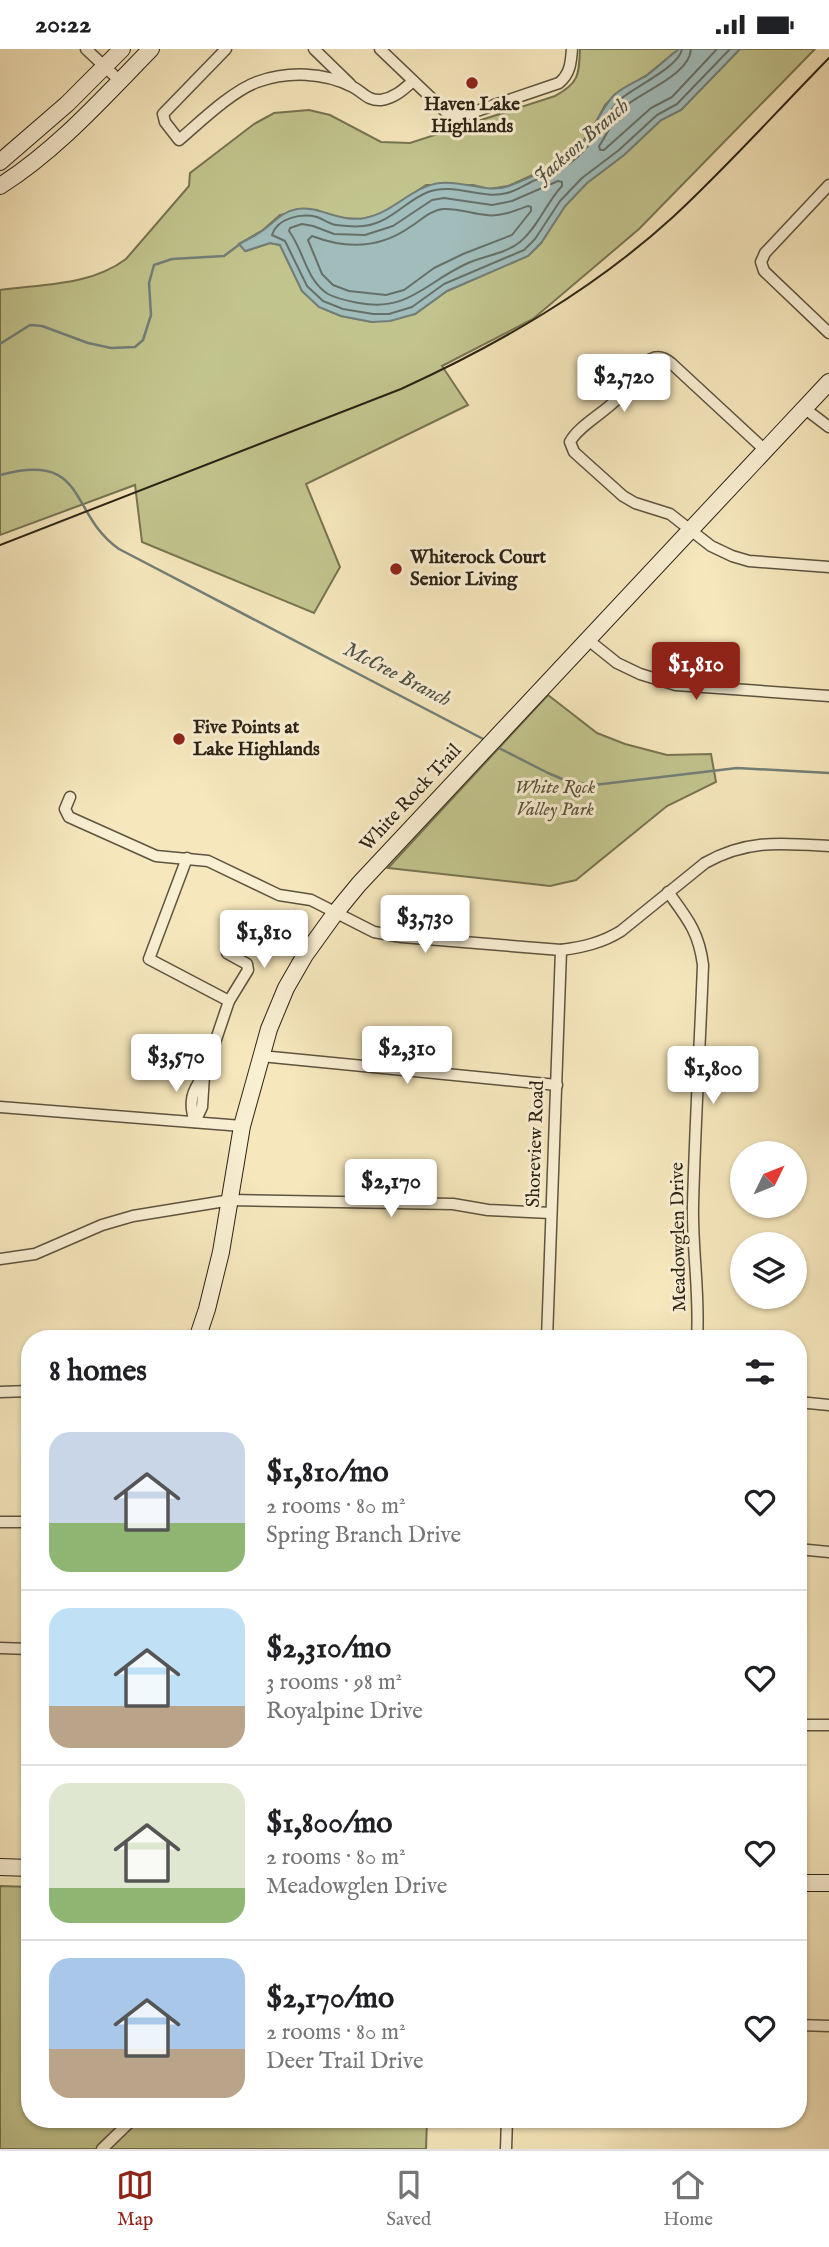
<!DOCTYPE html>
<html lang="en">
<head>
<meta charset="utf-8">
<style>
	:root { --surface:#fff; --page:#f6f6f6; --text:#202124; --muted:#757577; --line:#e0e0e0; --accent:#8f2418 }
	body { margin:0; font-family:"IM FELL English",serif; background:var(--page); color:var(--text); height:100vh; display:flex; flex-direction:column; font-size:26px; white-space:nowrap }
	* { box-sizing:border-box; margin:0 }
	p { font-size:23px; color:var(--muted) }
	.icon { flex:none; width:38px; height:38px; fill:none; stroke:currentColor; stroke-width:2; stroke-linecap:round; stroke-linejoin:round }
	.map { position:relative; flex:1; overflow:hidden }
	.drawer { position:absolute; left:21px; top:1281px; width:786px; height:798px; display:flex; flex-direction:column; background:var(--surface); border-radius:28px; box-shadow:0 2px 5px #0004 }
	.drawer>* { flex:none }
	.needle { width:46px; rotate:47deg }
	.tools { position:absolute; left:730px; top:1092px; display:grid; gap:14px }
	.tools a { display:grid; place-items:center; width:77px; height:77px; border-radius:50%; background:var(--surface); box-shadow:0 2px 5px #0004; font-size:35px }
	.price { position:absolute; translate:-50% -60px; padding:0 16px; border-radius:7px; background:#fff; color:#222; font-size:23px; line-height:46px; filter:drop-shadow(0 2px 4px #0008) }
	.price::after { content:''; position:absolute; left:50%; top:42px; width:21px; height:16px; margin-left:-10px; background:inherit; clip-path:polygon(0 0,100% 0,50% 100%) }
	.price.active { background:var(--accent); color:#fff }
	ul { padding:0; list-style:none }
	li { display:flex; align-items:center; gap:21px; height:175px; padding:0 28px }
	li+li { border-top:2px solid var(--line) }
	li span { display:grid; place-items:center; flex:none; width:196px; height:140px; border-radius:21px; color:#555 }
	li>.icon { margin-inline-start:auto }
	span .icon { width:84px; height:84px; fill:#fffc; stroke-width:1 }
	li b { font-size:30px }
	h2 { display:flex; justify-content:space-between; align-items:center; height:84px; padding:0 28px; font-size:30px }
	.status { display:flex; justify-content:space-between; align-items:center; height:49px; padding:0 35px; background:var(--surface); direction:ltr }
	.status svg { height:19px; fill:currentColor }
	.menu { display:flex; justify-content:space-around; align-items:center; height:98px; border-top:2px solid var(--line); background:var(--surface); font-size:19px; color:var(--muted) }
	.menu a { display:grid; justify-items:center; gap:4px }
	.menu .active { color:var(--accent) }
	.map>svg:first-child { display:block }
	.green { fill:#c2c48d; stroke:#777452; stroke-width:2 }
	.water { fill:#a1bdbb; stroke:#727f79; stroke-width:2 }
	.lines { fill:none; stroke-linecap:round; stroke-linejoin:round }
	.shore { stroke:#667068; stroke-width:2 }
	.stream { stroke:#727f79; stroke-width:2.5 }
	.street-casing { stroke:#5e5440; stroke-width:13 }
	.secondary-casing { stroke:#2c2316; stroke-width:18 }
	.street { stroke:#f9efd3; stroke-width:10 }
	.secondary { stroke:#f9efd3; stroke-width:16 }
	.tram { stroke:#2c2316; stroke-width:2 }
	.poi-dot { fill:#8f2418; stroke:#f9efd3; stroke-width:2.5 }
	.labels { text-anchor:middle; dominant-baseline:central; stroke-width:6; stroke-linejoin:round; paint-order:stroke }
	.poi-label { font-size:19px; font-weight:bold; fill:#2c2316; stroke:#f9efd3; text-anchor:start }
	.park-label { font-size:19px; font-style:italic; fill:#59533a; stroke:#f9efd3 }
	.street-label { font-size:19px; fill:#2c2316; stroke:#f9efd3 }
	.water-label { font-size:21px; font-style:italic; fill:#4f5148; stroke:#f9efd3 }
</style>
</head>
<body>
<div class="status"><b>20:22</b><svg viewBox="0 0 49 12"><path d="M0 12V9h3v3zM5 12V6h3v6zM10 12V3h3v9zM15 12V0h3v12zM26 1h20v11H26zM47 4h2v5h-2z"/></svg></div>
<div class="map">
<svg width="829" height="2100" viewBox="0 0 829 2100">
	<rect width="100%" height="100%" fill="#f6e7bc"/>
	<filter id="stains"><feTurbulence type="fractalNoise" baseFrequency=".00286" numOctaves="4"/><feColorMatrix values="0 0 0 0 .2 0 0 0 0 .09 0 0 0 0 .02 0 0 0 .5 -.17"/></filter>
	<radialGradient id="worn" r=".72"><stop offset=".6" stop-color="#630" stop-opacity="0"/><stop offset="1" stop-color="#630" stop-opacity=".3"/></radialGradient>
	<g class="green">
		<path d="M580,0H679L647,26L617,44L605,56L594,77L575,103L555,116L508,137L489,140L473,136H426L386,163L363,170L337,169L317,161L280,166L263,181L239,195L246,202L270,194L280,196L302,242L319,258L341,267L372,273L415,265L447,242L528,207L541,194L565,157L587,134L624,106L661,71L681,61L740,0H815L639,180L533,270L442,317L468,356L306,435L340,518L314,564L142,493L135,436L0,486V241C43,235 90,237 126,210L189,137L190,124L254,75L274,64L309,61L330,66L381,93L410,94L555,47C579,34 579,26 580,0Z"/>
		<polygon points="548,646 597,684 625,695 667,706 711,705 716,733 667,757 576,831 550,837 388,819"/>
		<polygon points="0,1837 30,1838 30,2070 427,2070 426,2100 0,2100"/>
	</g>
	<path class="water" d="M679,0H740L681,61L661,71L624,106L587,134L565,157L541,194L528,207L447,242L415,265L390,272L372,273L341,267L319,258L302,242L280,196L270,194L245,202L239,195C247,191 255,187 262,182C275,173 281,163 297,160C318,156 339,174 365,169C393,164 412,137 440,134C464,131 486,145 509,137C525,131 563,114 575,103C592,87 598,63 614,46C623,38 635,33 646,27C657,19 668,8 679,0Z"/>
	<g class="lines">
		<g class="shore">
			<path d="M682,0C680,17 635,38 622,49C610,58 606,72 598,84C576,115 566,118 531,133C523,137 516,142 507,144C481,151 454,133 428,143C405,152 391,174 363,177C355,178 344,177 336,176C329,175 323,170 317,168C301,164 277,169 272,186L285,192L307,237L323,252L343,260L373,265H389L412,258L444,235L524,201L535,190L560,152L582,129L619,101L657,66L677,55L730,0"/>
			<path d="M691,0C690,25 644,42 627,56C615,66 608,84 599,97L600,101H604L651,59L672,48L717,0"/>
			<path d="M558,132L562,133V137C546,154 538,178 520,193C505,205 483,207 466,215C425,234 408,263 359,254C349,252 337,250 328,245C306,231 304,202 289,182L290,179L302,175L313,177L334,185L365,186L393,177L432,151L444,149L492,156L512,152Z"/>
			<path d="M528,157L531,158V162L512,186L463,205L434,219L404,241L386,246L349,242L333,236L322,225L308,191L312,187C346,200 379,200 410,178C420,172 431,161 443,160C458,159 472,165 486,166C500,168 515,162 528,157Z"/>
		</g>
		<g class="stream">
			<polyline points="0,295 30,276 42,277 88,294 111,299 135,298 143,291 151,266 149,234 154,216 172,210 224,207 240,195"/>
			<path d="M0,426C89,402 68,465 119,500L487,692"/>
			<polyline points="495,697 548,724 567,732 594,736 737,719 829,724"/>
		</g>
		<g class="street-casing">
			<g id="street">
				<polyline points="86,0 120,32"/>
				<path d="M226,0L163,65L165,73L179,91C200,73 232,42 257,33C288,22 324,23 353,38C364,44 368,52 381,51C395,49 404,40 413,32"/>
				<polyline points="314,0 350,35"/>
				<path d="M380,0L448,65L459,68L559,34C570,25 571,14 572,0"/>
				<polyline points="829,136 765,204 761,213 764,222 829,284"/>
				<polyline points="804,359 829,378"/>
				<path d="M765,401L671,314C665,309 659,306 651,310C640,316 628,338 619,348C606,363 578,377 570,393L574,403L623,447L635,454L670,465L711,497L732,507L749,512L829,518"/>
				<polyline points="587,590 617,614 640,625 676,636 829,647"/>
				<path d="M70,748L65,760L69,768L156,807L208,812L279,846L311,851L374,883L402,888L561,901C583,898 602,894 621,882L705,814C747,790 782,794 829,797"/>
				<polyline points="187,809 149,910 229,952 204,1026 202,1058 195,1073"/>
				<path d="M668,843C687,869 699,883 703,916C700,996 695,1076 693,1156C692,1201 700,1245 697,1290"/>
				<polyline points="227,904 247,915 248,921 229,952"/>
				<polyline points="261,1007 557,1036"/>
				<polyline points="0,1058 242,1077"/>
				<path d="M195,1073C188,1053 192,1042 204,1026"/>
				<polyline points="0,1210 35,1205 102,1176 133,1167 231,1151 453,1155 488,1161 551,1164"/>
				<polyline points="367,1290 373,1290"/>
				<polyline points="547,1290 561,901"/>
				<polyline points="0,1343 30,1342"/>
				<polyline points="798,1353 829,1356"/>
				<polyline points="0,1473 30,1473"/>
				<polyline points="798,1500 829,1503"/>
				<polyline points="0,1599 30,1600"/>
				<polyline points="798,1676 829,1676"/>
				<polyline points="798,1976 829,1977"/>
				<polyline points="102,2100 133,2070"/>
				<polyline points="506,2100 507,2070"/>
			</g>
		</g>
		<g class="secondary-casing">
			<g id="secondary">
				<polyline points="0,113 67,55 122,0"/>
				<path d="M0,137C57,101 104,48 151,0"/>
				<polyline points="197,1290 207,1260 221,1203 242,1077 269,980 286,939 305,906 336,863 359,835 829,333"/>
				<polyline points="0,1818 30,1819"/>
				<polyline points="798,1834 829,1834"/>
			</g>
		</g>
		<use href="#street" class="street"/>
		<use href="#secondary" class="secondary"/>
		<path class="tram" d="M0,496L401,340C499,295 593,241 673,168C727,118 777,62 829,9"/>
	</g>
	<g class="poi-dot">
		<circle cx="472" cy="34" r="7"/>
		<circle cx="396" cy="520" r="7"/>
		<circle cx="179" cy="690" r="7"/>
	</g>
	<g class="labels">
		<g class="poi-label">
			<text x="472" y="56" text-anchor="middle">Haven Lake<tspan x="472" dy="22">Highlands</tspan></text>
			<text x="410" y="509">Whiterock Court<tspan x="410" dy="22">Senior Living</tspan></text>
			<text x="193" y="679">Five Points at<tspan x="193" dy="22">Lake Highlands</tspan></text>
		</g>
		<g class="park-label">
			<text x="555" y="739">White Rock<tspan x="555" dy="22">Valley Park</tspan></text>
		</g>
		<g class="street-label">
			<text transform="translate(411 749) rotate(-47)">White Rock Trail</text>
			<text transform="translate(536 1095) rotate(-88)">Shoreview Road</text>
			<text transform="translate(679 1188) rotate(-91)">Meadowglen Drive</text>
		</g>
		<g class="water-label">
			<text transform="translate(582 93) rotate(-41)">Jackson Branch</text>
			<text transform="translate(397 626) rotate(27)">McCree Branch</text>
		</g>
	</g>
	<rect width="100%" height="100%" filter="url(#stains)"/>
	<rect width="100%" height="100%" fill="url(#worn)"/>
</svg>
<div class="tools">
<a><svg class="needle" viewBox="-14 -14 28 28"><path d="M0-13l5 13h-10z" fill="#e53935"/><path d="M0 13l5-13h-10z" fill="#757577"/></svg></a>
<a><svg class="icon" aria-label="layers" viewBox="0 0 24 24"><path d="M12 4l9 5-9 5-9-5zM3 14l9 5 9-5"/></svg></a>
</div>
<b class="price" style="left:624px;top:365px">$2,720</b>
<b class="price active" style="left:696px;top:653px">$1,810</b>
<b class="price" style="left:425px;top:906px">$3,730</b>
<b class="price" style="left:264px;top:921px">$1,810</b>
<b class="price" style="left:407px;top:1037px">$2,310</b>
<b class="price" style="left:176px;top:1045px">$3,570</b>
<b class="price" style="left:713px;top:1057px">$1,800</b>
<b class="price" style="left:391px;top:1170px">$2,170</b>
<section class="drawer">
<h2>8 homes<svg class="icon" aria-label="filters" viewBox="0 0 24 24"><path d="M4 7h16M4 17h16"/><circle cx="9" cy="7" r="2"/><circle cx="15" cy="17" r="2"/></svg></h2>
<ul>
<li><span style="background:linear-gradient(#c9d6e8 65%,#8fb573 0)"><svg class="icon" aria-label="home" viewBox="0 0 24 24"><path d="M3 11l9-7 9 7M6 9v11h12V9"/></svg></span><div><b>$1,810/mo</b><p>2 rooms · 80 m²</p><p>Spring Branch Drive</p></div><svg class="icon" aria-label="heart" viewBox="0 0 24 24"><path d="M12 20l-8-8c-3-5 5-10 8-4 3-6 11-1 8 4z"/></svg></li>
<li><span style="background:linear-gradient(#bfe0f5 70%,#b9a48a 0)"><svg class="icon" aria-label="home" viewBox="0 0 24 24"><path d="M3 11l9-7 9 7M6 9v11h12V9"/></svg></span><div><b>$2,310/mo</b><p>3 rooms · 98 m²</p><p>Royalpine Drive</p></div><svg class="icon" aria-label="heart" viewBox="0 0 24 24"><path d="M12 20l-8-8c-3-5 5-10 8-4 3-6 11-1 8 4z"/></svg></li>
<li><span style="background:linear-gradient(#dfe7d0 75%,#8fb573 0)"><svg class="icon" aria-label="home" viewBox="0 0 24 24"><path d="M3 11l9-7 9 7M6 9v11h12V9"/></svg></span><div><b>$1,800/mo</b><p>2 rooms · 80 m²</p><p>Meadowglen Drive</p></div><svg class="icon" aria-label="heart" viewBox="0 0 24 24"><path d="M12 20l-8-8c-3-5 5-10 8-4 3-6 11-1 8 4z"/></svg></li>
<li><span style="background:linear-gradient(#a9c7e8 65%,#b9a48a 0)"><svg class="icon" aria-label="home" viewBox="0 0 24 24"><path d="M3 11l9-7 9 7M6 9v11h12V9"/></svg></span><div><b>$2,170/mo</b><p>2 rooms · 80 m²</p><p>Deer Trail Drive</p></div><svg class="icon" aria-label="heart" viewBox="0 0 24 24"><path d="M12 20l-8-8c-3-5 5-10 8-4 3-6 11-1 8 4z"/></svg></li>
</ul>
</section>
</div>
<nav class="menu">
<a class="active"><svg class="icon" aria-label="map" viewBox="0 0 24 24"><path d="M3 6l6-2 6 2 6-2v14l-6 2-6-2-6 2zM9 4v14M15 6v14"/></svg>Map</a>
<a><svg class="icon" aria-label="saved" viewBox="0 0 24 24"><path d="M7 4h10v16l-5-4-5 4z"/></svg>Saved</a>
<a><svg class="icon" aria-label="home" viewBox="0 0 24 24"><path d="M3 11l9-7 9 7M6 9v11h12V9"/></svg>Home</a>
</nav>
</body>
</html>
